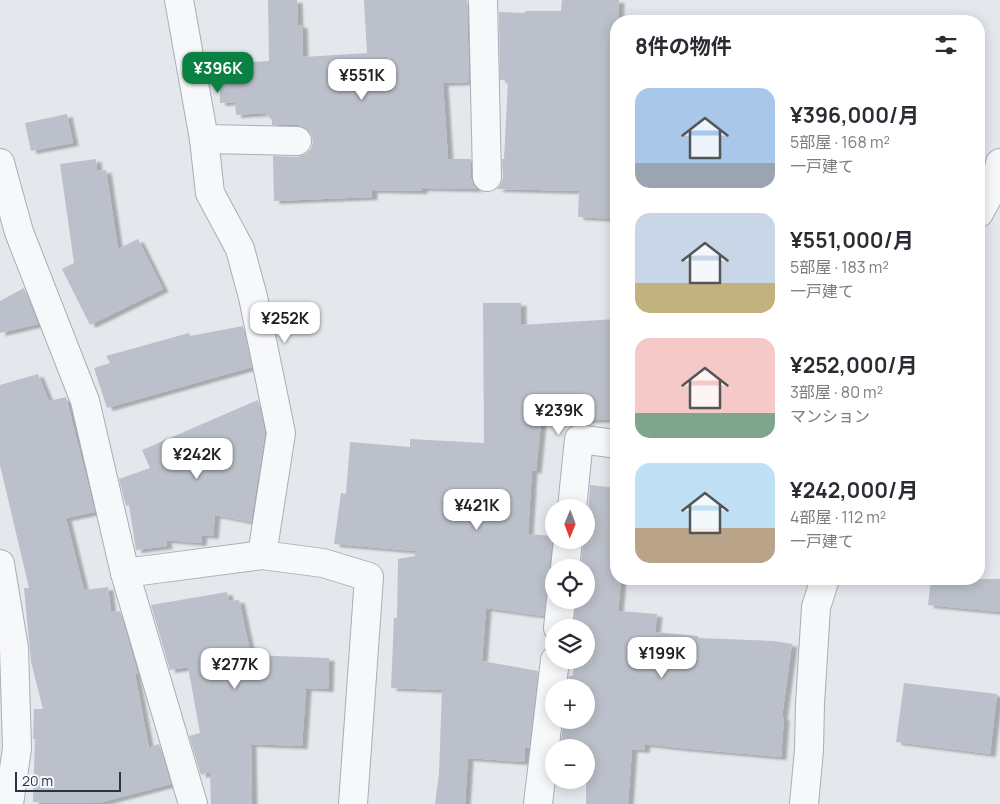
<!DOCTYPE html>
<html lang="ja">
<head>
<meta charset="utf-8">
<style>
	:root { --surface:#fff; --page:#f7f7f7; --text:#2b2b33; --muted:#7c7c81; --accent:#0b8043 }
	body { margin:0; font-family:Manrope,"Noto Sans JP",sans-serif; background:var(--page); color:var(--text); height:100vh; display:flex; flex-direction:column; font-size:19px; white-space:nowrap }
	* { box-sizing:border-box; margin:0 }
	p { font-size:16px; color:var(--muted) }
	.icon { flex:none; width:28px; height:28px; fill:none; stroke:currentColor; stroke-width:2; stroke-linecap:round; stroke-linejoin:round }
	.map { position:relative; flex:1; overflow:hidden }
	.details { position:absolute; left:610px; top:15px; width:375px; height:570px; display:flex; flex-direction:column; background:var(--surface); border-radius:20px; box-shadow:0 2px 12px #0003 }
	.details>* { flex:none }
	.needle { width:32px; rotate:181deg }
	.fabs { position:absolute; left:545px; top:499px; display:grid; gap:10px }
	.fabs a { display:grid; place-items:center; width:50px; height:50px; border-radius:50%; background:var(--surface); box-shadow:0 2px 12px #0003; font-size:25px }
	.scale { position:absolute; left:15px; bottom:12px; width:106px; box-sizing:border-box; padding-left:5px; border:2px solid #2b3445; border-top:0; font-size:14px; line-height:18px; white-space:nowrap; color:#2b3445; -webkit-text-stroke:4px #f4f6f9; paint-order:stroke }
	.price { position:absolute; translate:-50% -42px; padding:0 11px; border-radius:10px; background:#fff; color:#222; font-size:16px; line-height:32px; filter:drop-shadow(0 1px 2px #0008) }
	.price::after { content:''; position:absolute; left:50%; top:30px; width:15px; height:11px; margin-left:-8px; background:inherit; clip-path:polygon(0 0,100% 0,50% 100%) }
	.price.selected { background:var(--accent); color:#fff }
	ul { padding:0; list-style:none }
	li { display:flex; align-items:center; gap:15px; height:125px; padding:0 25px }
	li span { display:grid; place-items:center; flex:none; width:140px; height:100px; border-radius:15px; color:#555 }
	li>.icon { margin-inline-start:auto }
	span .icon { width:60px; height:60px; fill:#fffc; stroke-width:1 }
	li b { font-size:21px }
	h2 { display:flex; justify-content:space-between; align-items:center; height:60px; padding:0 25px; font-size:21px }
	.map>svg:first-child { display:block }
	.building { fill:#bbc0ca; filter:url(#shadow) }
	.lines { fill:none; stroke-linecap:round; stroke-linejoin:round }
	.minor-casing { stroke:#a9aeb7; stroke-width:30 }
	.minor { stroke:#f7f8fa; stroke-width:28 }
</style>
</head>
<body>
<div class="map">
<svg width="1000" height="804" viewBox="0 0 1000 804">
	<defs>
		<filter id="shadow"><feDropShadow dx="5.5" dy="3" stdDeviation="1" flood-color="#0004"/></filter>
	</defs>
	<rect width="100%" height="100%" fill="#e4e7ec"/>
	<g class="building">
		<polygon points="268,0 297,0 298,25 302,25 303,57 367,53 364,0 467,0 469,82 443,83 448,159 471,159 471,178 473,185 477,189 422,188 422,191 372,190 372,197 274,201 273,156 297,157 305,154 311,149 313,142 311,134 305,128 298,125 272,125 272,116 265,116 265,113 236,115 235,102 220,103 219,64 269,61"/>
		<polygon points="562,0 619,0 618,21 616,21 610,107 616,107 616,219 578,217 579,191 497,189 501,184 503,177 502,159 504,159 508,80 500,80 499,12 525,13 525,11 561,11"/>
		<polygon points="67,114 73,143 31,151 25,123"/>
		<polygon points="96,159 97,171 106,170 118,249 138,239 163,289 90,325 62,269 74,263 60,164"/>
		<polygon points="24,288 38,324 0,333 0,301"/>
		<polygon points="483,303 521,303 521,325 616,319 616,419 541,422 536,471 532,470 528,534 553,536 549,566 551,574 554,578 554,586 548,591 546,598 544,616 486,608 482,661 538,671 529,748 525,748 524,762 468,758 465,804 435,804 439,774 442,690 391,688 394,618 397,618 398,559 415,556 415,551 334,544 341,493 346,494 350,442 410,447 410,439 484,443"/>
		<polygon points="243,326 252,367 107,408 94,368 110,363 106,356 189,333 190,336"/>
		<polygon points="38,374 49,401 66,397 95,512 66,518 84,590 108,587 111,612 120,611 138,674 135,674 149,748 159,744 171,784 99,803 33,802 35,739 33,739 34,709 43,709 31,662 24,588 29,588 0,465 0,385"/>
		<polygon points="258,400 265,433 251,522 215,515 213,536 202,535 201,543 166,540 167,546 136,550 129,505 126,506 119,479 150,468 142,450"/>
		<polygon points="590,485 616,488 616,579 621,579 618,611 657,614 655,632 698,636 698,638 774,641 792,644 782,717 784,717 781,757 680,748 645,744 644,750 632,749 628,804 586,804 586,748 560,748 564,720 586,720 586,688 567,688 569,676 573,676 574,660 586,660 586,628 576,628 577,621 574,621 576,600 586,600 586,568 581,568 583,540 586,540"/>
		<polygon points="931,579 1000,579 1000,612 928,605"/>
		<polygon points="227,592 229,601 239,600 251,655 329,658 328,689 306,688 302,746 251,744 252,804 211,804 210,772 201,775 189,736 200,733 188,667 170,670 151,605"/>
		<polygon points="904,683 997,694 990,754 896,742"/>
	</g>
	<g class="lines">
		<g class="minor-casing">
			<g id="minor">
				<polyline points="179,0 204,139 297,141"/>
				<polyline points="483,0 487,177"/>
				<polyline points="204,139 210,193 240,249 253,297 281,433 262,555"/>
				<polyline points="0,163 19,232 85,401 125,573 193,804"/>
				<polyline points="979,213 996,182 1000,163"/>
				<polyline points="572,508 579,439 616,444"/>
				<polyline points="0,564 14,648 17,748 9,804"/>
				<polyline points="565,568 568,540"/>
				<polyline points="125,573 262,555 323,563 369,577 353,804"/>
				<polyline points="558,628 561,600"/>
				<polyline points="538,804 555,660"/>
				<polyline points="804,804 809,750 810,704 816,607 825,579"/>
			</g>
		</g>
		<use href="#minor" class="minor"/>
	</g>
</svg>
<div class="fabs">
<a><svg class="needle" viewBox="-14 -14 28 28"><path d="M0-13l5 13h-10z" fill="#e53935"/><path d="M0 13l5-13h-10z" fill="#7c7c81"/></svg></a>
<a><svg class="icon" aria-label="locate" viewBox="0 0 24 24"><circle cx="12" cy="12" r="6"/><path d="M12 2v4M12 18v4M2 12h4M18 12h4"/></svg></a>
<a><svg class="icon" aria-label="layers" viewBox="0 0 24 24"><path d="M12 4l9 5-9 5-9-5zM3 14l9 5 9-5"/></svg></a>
<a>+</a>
<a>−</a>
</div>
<div class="scale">20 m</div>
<b class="price selected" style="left:218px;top:94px">¥396K</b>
<b class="price" style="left:362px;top:101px">¥551K</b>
<b class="price" style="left:285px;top:344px">¥252K</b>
<b class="price" style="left:559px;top:436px">¥239K</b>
<b class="price" style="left:197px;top:480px">¥242K</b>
<b class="price" style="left:477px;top:531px">¥421K</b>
<b class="price" style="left:662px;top:679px">¥199K</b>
<b class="price" style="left:235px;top:690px">¥277K</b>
<section class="details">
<h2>8件の物件<svg class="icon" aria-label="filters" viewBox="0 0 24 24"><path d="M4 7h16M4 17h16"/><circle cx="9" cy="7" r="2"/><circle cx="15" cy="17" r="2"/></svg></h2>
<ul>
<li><span style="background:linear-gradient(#a9c7e8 75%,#9aa5b1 0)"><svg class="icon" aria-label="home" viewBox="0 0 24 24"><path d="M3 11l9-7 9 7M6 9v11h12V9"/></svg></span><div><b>¥396,000/月</b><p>5部屋 · 168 m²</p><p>一戸建て</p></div></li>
<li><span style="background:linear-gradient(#c9d6e8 70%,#c2b280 0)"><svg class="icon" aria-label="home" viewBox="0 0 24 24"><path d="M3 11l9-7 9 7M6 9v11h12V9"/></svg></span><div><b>¥551,000/月</b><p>5部屋 · 183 m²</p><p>一戸建て</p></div></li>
<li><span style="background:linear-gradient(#f6c9c9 75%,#7fa58c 0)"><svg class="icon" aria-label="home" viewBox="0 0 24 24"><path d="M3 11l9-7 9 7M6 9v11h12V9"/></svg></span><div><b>¥252,000/月</b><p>3部屋 · 80 m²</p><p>マンション</p></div></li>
<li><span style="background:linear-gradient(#bfe0f5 65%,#b9a48a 0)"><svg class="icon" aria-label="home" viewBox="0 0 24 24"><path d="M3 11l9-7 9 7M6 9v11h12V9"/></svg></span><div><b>¥242,000/月</b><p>4部屋 · 112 m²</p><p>一戸建て</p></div></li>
</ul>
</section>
</div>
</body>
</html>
